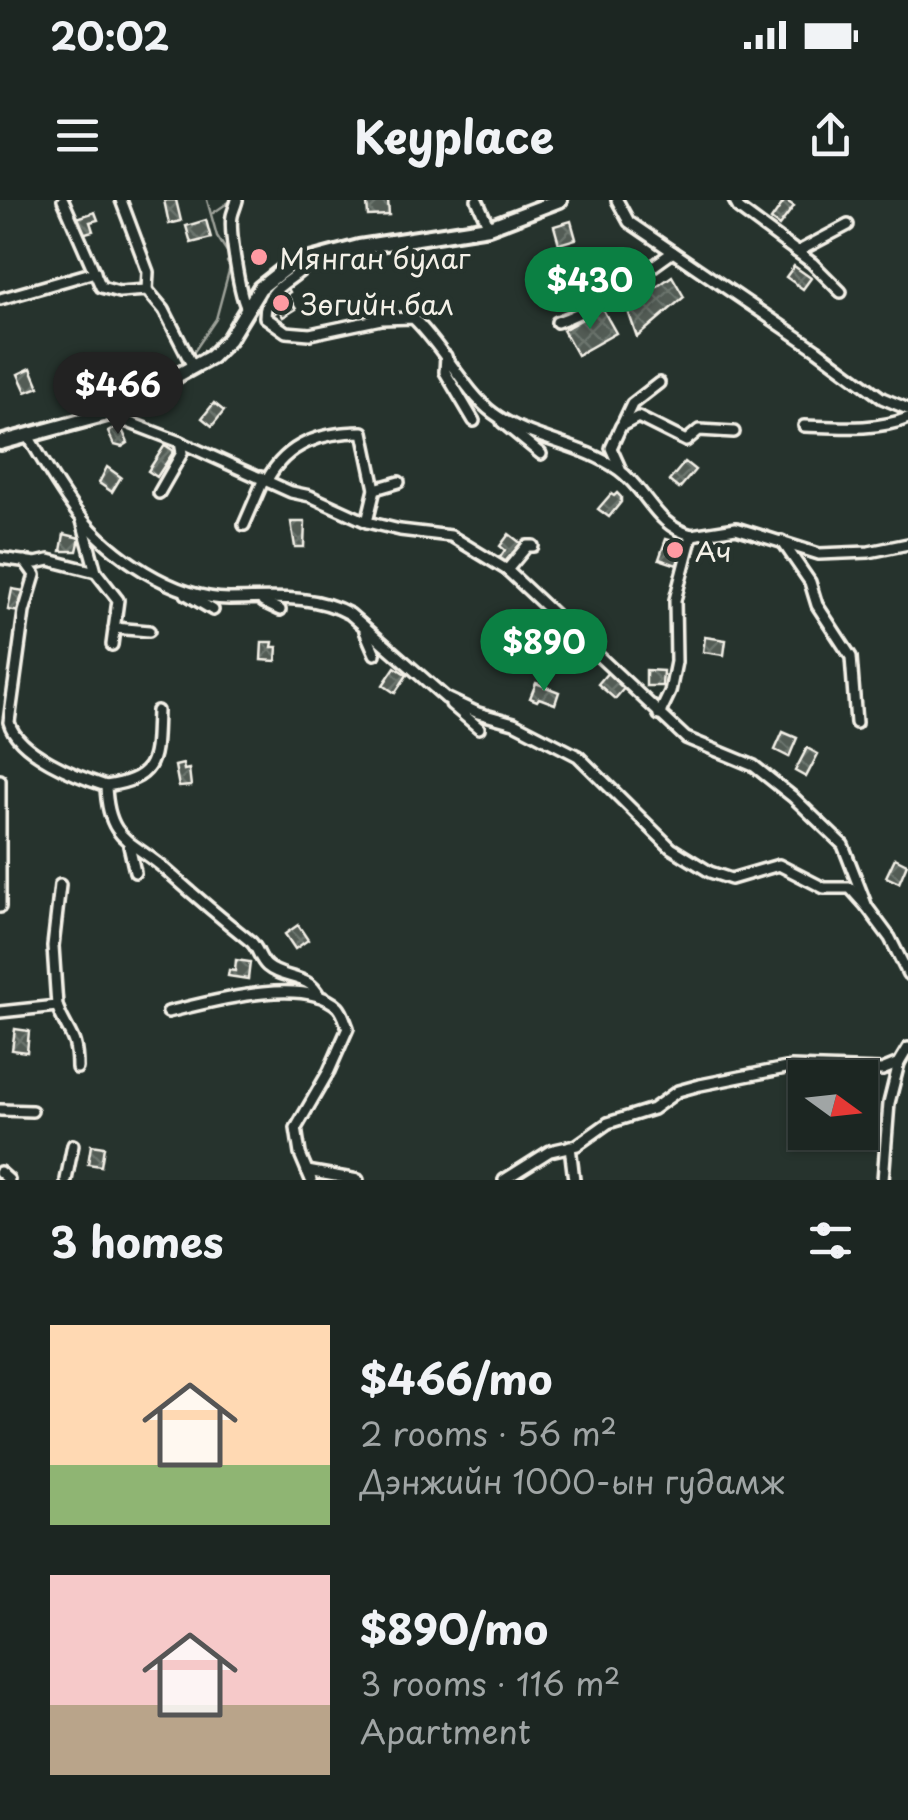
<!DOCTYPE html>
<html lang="en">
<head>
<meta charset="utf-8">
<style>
	:root { --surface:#1c2622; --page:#29322f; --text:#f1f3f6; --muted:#a0a5a5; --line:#3a4340; --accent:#0b8043 }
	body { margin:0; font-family:"Playpen Sans",sans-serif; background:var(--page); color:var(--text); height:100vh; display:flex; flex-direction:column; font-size:38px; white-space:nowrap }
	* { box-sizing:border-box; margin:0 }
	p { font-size:32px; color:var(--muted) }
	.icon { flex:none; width:55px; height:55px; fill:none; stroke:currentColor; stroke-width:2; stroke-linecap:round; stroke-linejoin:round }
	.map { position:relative; height:980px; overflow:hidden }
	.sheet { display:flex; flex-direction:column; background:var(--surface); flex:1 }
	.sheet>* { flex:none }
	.needle { width:65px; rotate:105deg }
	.tools { position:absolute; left:788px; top:860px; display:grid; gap:20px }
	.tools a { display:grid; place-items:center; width:90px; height:90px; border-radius:0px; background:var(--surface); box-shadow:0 2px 8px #0004,0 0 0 2px var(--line); font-size:50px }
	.price { position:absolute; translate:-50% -85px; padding:0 22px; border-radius:35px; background:var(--accent); color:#fff; font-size:32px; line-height:65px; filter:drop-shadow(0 2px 5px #0008) }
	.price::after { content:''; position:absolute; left:50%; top:60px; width:30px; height:22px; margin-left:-15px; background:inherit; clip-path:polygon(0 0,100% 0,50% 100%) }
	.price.current { background:#222; color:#fff }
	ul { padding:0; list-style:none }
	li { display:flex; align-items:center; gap:30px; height:250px; padding:0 50px }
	li span { display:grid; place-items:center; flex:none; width:280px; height:200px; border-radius:0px; color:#555 }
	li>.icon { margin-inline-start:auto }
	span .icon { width:120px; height:120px; fill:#fffc; stroke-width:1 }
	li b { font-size:42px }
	h2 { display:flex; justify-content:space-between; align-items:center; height:120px; padding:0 50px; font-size:42px }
	.status { display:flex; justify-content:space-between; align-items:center; height:70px; padding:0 50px; background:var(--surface); direction:ltr }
	.status svg { height:28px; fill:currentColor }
	header { display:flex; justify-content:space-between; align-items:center; height:130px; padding:0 50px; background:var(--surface); font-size:45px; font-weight:700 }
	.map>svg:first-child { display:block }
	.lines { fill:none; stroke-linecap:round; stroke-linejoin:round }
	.stream { stroke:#9fa39b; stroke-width:2.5 }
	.building { fill:url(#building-cross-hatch); stroke:#f4f1e8; stroke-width:2.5 }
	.street-casing { stroke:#f4f1e8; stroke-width:16 }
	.secondary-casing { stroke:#f4f1e8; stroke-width:20 }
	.street { stroke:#26332d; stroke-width:9 }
	.secondary { stroke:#26332d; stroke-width:12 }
	.poi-dot { fill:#ff9aa2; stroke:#26332d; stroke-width:4 }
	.labels { text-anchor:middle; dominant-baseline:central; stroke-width:9; stroke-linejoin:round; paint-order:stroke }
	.poi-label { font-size:28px; fill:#f4f1e8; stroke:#26332d; text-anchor:start }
</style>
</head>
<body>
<div class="status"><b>20:02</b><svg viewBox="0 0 49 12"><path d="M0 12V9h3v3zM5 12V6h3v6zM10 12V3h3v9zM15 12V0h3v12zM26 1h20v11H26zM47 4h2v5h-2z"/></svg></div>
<header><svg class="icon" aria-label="menu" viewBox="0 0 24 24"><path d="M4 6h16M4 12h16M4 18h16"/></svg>Keyplace<svg class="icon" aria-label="share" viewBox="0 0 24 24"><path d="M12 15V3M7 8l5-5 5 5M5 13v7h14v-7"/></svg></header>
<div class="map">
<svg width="908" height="980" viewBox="0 0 908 980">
	<defs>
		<pattern id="building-cross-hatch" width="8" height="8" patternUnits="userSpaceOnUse" patternTransform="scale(2.5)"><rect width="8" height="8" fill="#525c55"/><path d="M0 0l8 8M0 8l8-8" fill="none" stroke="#6c746d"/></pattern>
	</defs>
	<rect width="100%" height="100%" fill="#26332d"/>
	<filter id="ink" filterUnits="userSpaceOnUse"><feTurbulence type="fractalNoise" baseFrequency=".01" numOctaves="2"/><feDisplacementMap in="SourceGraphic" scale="20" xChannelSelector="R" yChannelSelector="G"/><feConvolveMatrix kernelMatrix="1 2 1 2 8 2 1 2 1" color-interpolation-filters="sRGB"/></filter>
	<g filter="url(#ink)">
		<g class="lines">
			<g class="stream">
				<polyline points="213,13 232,0"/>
				<polyline points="193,153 216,119 230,67 227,62 231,58 217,36 207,0"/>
			</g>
		</g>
		<g class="building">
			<polygon points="164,0 176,0 181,21 169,24"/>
			<polygon points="388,0 389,15 368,16 367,2"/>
			<polygon points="785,0 794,6 779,26 771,20"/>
			<polygon points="95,12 98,20 90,22 93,31 82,34 77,18"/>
			<polygon points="206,20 211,38 191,43 186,26"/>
			<polygon points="571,21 576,39 559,44 554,26"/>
			<polygon points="794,66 811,78 803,89 786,77"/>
			<polygon points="672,76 684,97 637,137 627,108"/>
			<polygon points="288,88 290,92 287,94 296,109 283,117 279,110 275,113 271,98"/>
			<polygon points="602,108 616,133 577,155 563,130"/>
			<polygon points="31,168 39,187 26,192 18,174"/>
			<polygon points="214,203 224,211 212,226 202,218"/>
			<polygon points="120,225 128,243 122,247 114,245 108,232"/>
			<polygon points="165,245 174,251 157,277 148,271"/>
			<polygon points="685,262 695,270 679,289 669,281"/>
			<polygon points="107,267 121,277 112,292 99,283"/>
			<polygon points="617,293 621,297 621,302 609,317 598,309 611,294 614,296"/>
			<polygon points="291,322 305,322 304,347 295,347"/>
			<polygon points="64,334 80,338 77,351 61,351"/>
			<polygon points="509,334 522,344 507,365 499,359 505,350 500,346"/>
			<polygon points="666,339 684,344 677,365 659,359"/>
			<polygon points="12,389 24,391 20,412 8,410"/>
			<polygon points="705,437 726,440 724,455 703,452"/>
			<polygon points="574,439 585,450 574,461 562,450"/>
			<polygon points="262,442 273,442 272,447 277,447 276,461 261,460"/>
			<polygon points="395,467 407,475 395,493 383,485"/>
			<polygon points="646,470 663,471 662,486 646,486"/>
			<polygon points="609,471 626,486 615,499 598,484"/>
			<polygon points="536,483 559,492 555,504 539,498 537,501 530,498"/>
			<polygon points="783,532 797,538 789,557 775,550"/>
			<polygon points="807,548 818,554 806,577 795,571"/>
			<polygon points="183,564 184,570 189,569 191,586 179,587 175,566"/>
			<polygon points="895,658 907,664 899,683 886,677"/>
			<polygon points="298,725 308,740 295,749 285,734"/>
			<polygon points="236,760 250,762 248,779 228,776 229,770 235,771"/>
			<polygon points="15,829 29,831 27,852 12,850"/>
			<polygon points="91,945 104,947 101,966 88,964"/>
		</g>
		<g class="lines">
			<g class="street-casing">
				<g id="street">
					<polyline points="63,0 101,87 119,92 147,90 164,110 193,167"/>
					<polyline points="121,0 148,72 147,90"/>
					<path d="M237,0C236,5 233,11 232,16C229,30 240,99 247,108"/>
					<polyline points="477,0 489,27"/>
					<polyline points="617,0 629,22 817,150 882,198 908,209"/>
					<polyline points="734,0 739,9 812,63 841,92"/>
					<polyline points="797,52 848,25"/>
					<path d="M306,60L308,64C291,83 265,87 265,117L286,132L310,134L381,119L413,118C442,145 465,192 493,213C529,240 581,243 619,270C648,291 655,326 692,335"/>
					<polyline points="0,99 95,72"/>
					<path d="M557,122C599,108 637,77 673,52"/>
					<polyline points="446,156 445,172 474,221"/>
					<polyline points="107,214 180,242 291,292 310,296 367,322 400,330 451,336 507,370 686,538 754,566 793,597 843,645 867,707 890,738 908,774"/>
					<polyline points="502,222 541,254"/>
					<polyline points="623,223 632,204 659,183"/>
					<path d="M804,226C836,227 877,231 908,218"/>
					<path d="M28,236C44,262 59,290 78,314C112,356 173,398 229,399C270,399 312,393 350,414L446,498L478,513L514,523L578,556L671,648L710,672L731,679L779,665L824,688H850L867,707"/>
					<polyline points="620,268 611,248 621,226 638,217 686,241 699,230 734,232"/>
					<path d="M267,280C287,243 322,232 363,232L375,289L367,322"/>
					<polyline points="375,289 399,282"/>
					<polyline points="159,293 182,253 180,242"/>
					<polyline points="244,325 263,281 261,277"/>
					<polyline points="782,341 810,382 817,405 851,457 856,523"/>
					<polyline points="0,358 36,363 49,360 96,372 81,317"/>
					<path d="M25,361L35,375L24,412L9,522C17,553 78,577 106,586C108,642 132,640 166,670C194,695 221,718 250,741C258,747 259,759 267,766C283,780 310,774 319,796"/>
					<polyline points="507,370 527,346 533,346"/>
					<polyline points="96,372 118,400 112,445"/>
					<polyline points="186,394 213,410"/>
					<polyline points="263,402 280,410"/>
					<polyline points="114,428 149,431"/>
					<polyline points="365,431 375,454"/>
					<polyline points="451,504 479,528"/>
					<polyline points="659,515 670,492 676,462 675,400 692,335 736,328 819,354 869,352 908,344"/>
					<polyline points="0,580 0,707"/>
					<path d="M106,586C160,578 155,558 157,511"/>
					<polyline points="129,646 135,672"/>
					<path d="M57,806C68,836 77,833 77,868"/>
					<polyline points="0,812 57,806 53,746 60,685"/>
					<path d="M168,812C209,802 304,775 338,807C343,812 345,821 348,828L329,871L296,928L300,954L311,980"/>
					<polyline points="0,910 32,911"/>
					<polyline points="570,946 574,980"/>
					<polyline points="307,971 358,980"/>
					<polyline points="0,972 9,980"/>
					<polyline points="66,980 73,945"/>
					<polyline points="504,980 550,951 577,945 608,923 653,909 678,891 700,885 791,867 882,870 899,863"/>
					<polyline points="883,980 889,903 899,863 908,848"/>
				</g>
			</g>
			<g class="secondary-casing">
				<polyline id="secondary" points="0,243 107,214 211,157 229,139 260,88 288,66 359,47 489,27 560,0"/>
			</g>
			<use href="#street" class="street"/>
			<use href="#secondary" class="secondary"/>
		</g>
	</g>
	<g class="poi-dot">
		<circle cx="259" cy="57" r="10"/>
		<circle cx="281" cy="103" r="10"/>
		<circle cx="675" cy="350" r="10"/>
	</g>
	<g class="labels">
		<g class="poi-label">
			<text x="279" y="57">Мянган булаг</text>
			<text x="301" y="103">Зөгийн бал</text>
			<text x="695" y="350">Ач</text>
		</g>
	</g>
</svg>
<div class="tools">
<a><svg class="needle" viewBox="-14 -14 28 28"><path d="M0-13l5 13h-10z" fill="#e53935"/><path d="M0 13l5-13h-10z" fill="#a0a5a5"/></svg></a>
</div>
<b class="price" style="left:590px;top:132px">$430</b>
<b class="price current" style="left:118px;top:237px">$466</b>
<b class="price" style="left:544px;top:494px">$890</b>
</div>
<section class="sheet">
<h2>3 homes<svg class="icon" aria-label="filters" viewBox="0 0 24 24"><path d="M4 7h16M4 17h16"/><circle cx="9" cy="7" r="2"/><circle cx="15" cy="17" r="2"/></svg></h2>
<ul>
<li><span style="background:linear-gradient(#ffd9b3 70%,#8fb573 0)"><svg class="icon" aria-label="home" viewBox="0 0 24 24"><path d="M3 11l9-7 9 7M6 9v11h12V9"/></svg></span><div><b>$466/mo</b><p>2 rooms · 56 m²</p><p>Дэнжийн 1000-ын гудамж</p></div></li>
<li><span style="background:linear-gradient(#f6c9c9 65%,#b9a48a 0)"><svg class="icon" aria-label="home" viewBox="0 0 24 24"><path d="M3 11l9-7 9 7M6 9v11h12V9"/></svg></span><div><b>$890/mo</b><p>3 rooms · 116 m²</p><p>Apartment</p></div></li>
</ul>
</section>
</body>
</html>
